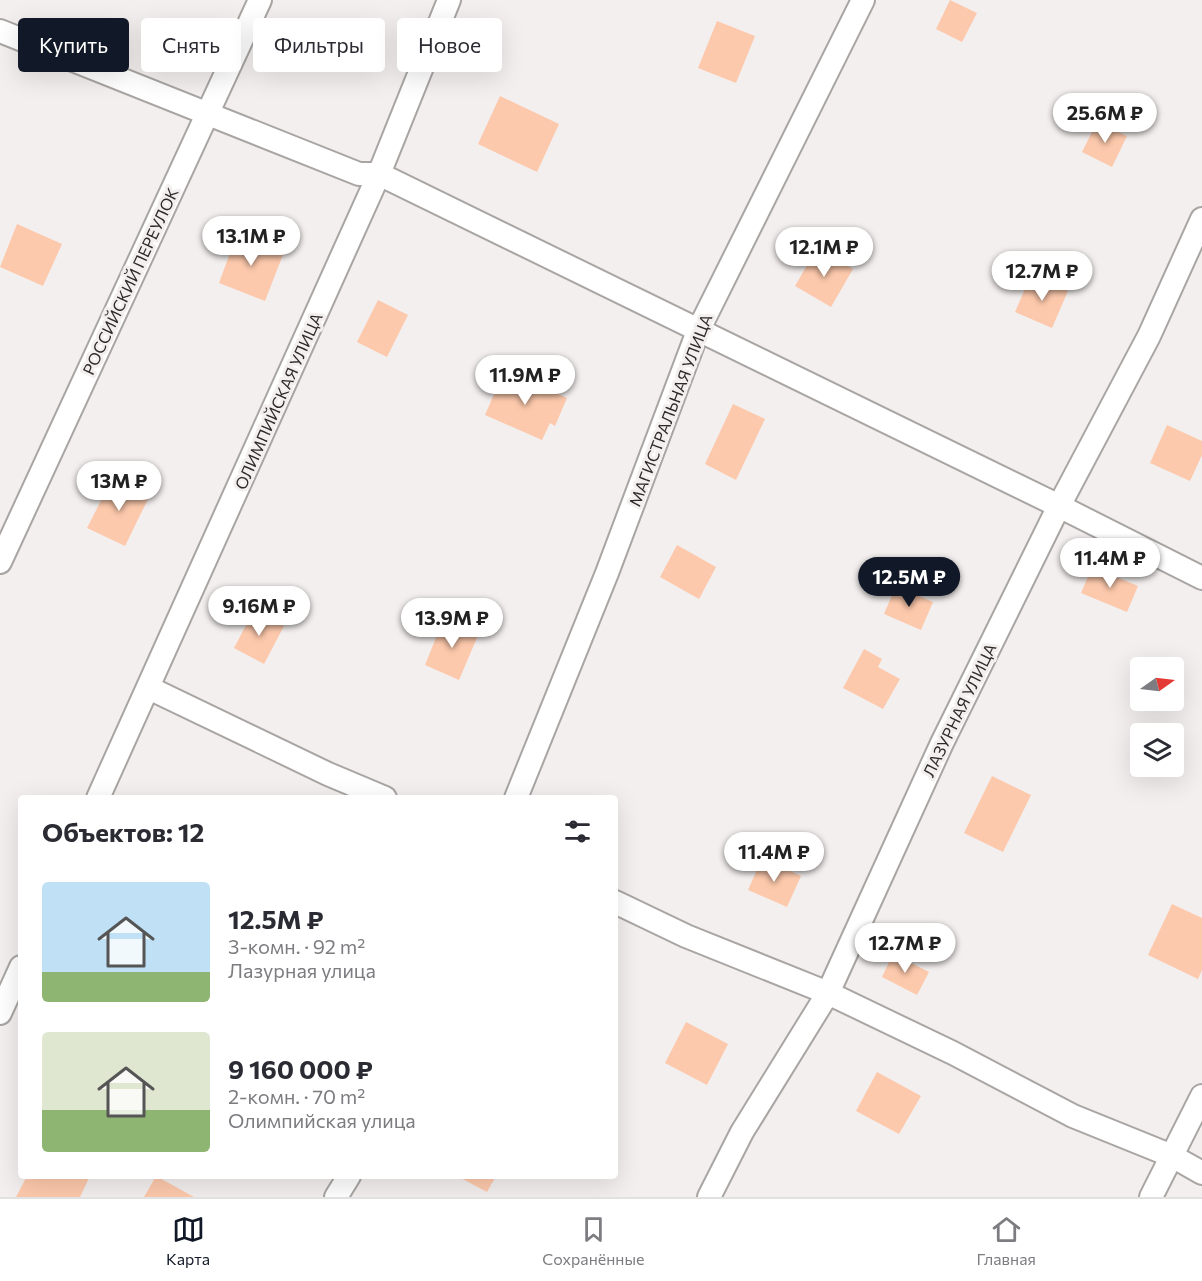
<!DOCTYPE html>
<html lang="ru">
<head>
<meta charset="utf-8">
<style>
	:root { --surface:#fff; --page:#f7f7f7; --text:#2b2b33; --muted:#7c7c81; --line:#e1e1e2; --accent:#111827 }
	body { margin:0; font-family:Commissioner,sans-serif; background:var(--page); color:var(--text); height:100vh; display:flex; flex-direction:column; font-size:22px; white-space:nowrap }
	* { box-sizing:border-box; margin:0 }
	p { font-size:20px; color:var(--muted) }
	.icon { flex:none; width:33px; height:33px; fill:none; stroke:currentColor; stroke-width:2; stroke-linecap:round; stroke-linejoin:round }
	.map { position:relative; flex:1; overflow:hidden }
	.drawer { position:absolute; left:18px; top:795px; width:600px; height:384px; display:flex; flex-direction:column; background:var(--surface); border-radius:6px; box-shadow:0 6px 24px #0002 }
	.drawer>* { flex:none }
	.hud { position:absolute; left:18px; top:18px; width:600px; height:54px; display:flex; gap:12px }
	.needle { width:39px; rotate:76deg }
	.fabs { position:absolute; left:1130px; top:657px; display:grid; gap:12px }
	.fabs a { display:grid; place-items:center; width:54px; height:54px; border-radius:6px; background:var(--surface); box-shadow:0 6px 24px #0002; font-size:30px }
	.price { position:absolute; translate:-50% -51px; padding:0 14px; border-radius:21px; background:#fff; color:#222; font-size:20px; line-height:39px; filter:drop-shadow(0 2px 3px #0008) }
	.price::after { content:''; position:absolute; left:50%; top:36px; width:18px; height:14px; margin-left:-9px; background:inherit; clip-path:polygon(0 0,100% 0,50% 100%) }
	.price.on { background:var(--accent); color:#fff }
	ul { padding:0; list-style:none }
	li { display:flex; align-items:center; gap:18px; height:150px; padding:0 24px }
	li span { display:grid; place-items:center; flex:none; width:168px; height:120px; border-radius:6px; color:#555 }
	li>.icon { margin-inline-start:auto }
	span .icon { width:72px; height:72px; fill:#fffc; stroke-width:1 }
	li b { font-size:26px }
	h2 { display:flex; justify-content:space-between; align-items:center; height:72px; padding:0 24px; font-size:26px }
	.chip { padding:0 21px; border-radius:6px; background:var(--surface); box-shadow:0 6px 24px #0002; font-size:21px; line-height:54px }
	.chip.on { background:var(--accent); color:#fff }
	.menu { display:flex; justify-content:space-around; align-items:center; height:84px; border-top:2px solid var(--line); background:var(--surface); font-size:16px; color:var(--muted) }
	.menu a { display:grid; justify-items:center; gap:3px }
	.menu .on { color:var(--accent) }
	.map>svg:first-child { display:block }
	.building { fill:#fdc9ac }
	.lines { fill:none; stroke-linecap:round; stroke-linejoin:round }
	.minor-casing { stroke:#a8a5a3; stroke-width:26 }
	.minor { stroke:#fff; stroke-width:22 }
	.labels { text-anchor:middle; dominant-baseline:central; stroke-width:6; stroke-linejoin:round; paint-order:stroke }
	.street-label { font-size:16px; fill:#2c2b2a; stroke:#f3efee }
</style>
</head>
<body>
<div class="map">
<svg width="1202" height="1197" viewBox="0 0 1202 1197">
	<rect width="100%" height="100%" fill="#f3efee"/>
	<g class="building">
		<polygon points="950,0 977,13 962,42 936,29"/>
		<polygon points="717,21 755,36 736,83 698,68"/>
		<polygon points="500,96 559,124 537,172 478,144"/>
		<polygon points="1097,122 1127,136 1112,167 1082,152"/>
		<polygon points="17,224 62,244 43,286 0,267"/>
		<polygon points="237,234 284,252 265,301 219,283"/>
		<polygon points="817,248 853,269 831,307 795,286"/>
		<polygon points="1031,275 1068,291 1052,328 1015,312"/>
		<polygon points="378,300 408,315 387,357 357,342"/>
		<polygon points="504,371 567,398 555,426 550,423 542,440 485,415"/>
		<polygon points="733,404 765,419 736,480 705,464"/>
		<polygon points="1167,425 1202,441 1202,455 1190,481 1150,463"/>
		<polygon points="113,477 150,495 125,546 87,528"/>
		<polygon points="677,545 716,567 699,599 660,577"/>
		<polygon points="1092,567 1138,586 1127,612 1081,593"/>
		<polygon points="896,586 933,602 921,630 884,614"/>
		<polygon points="254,610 284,626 264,664 234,648"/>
		<polygon points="444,618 479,633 459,680 425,665"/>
		<polygon points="864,649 882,659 878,667 900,679 883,709 843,688"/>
		<polygon points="992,776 1031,795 1003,852 964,833"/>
		<polygon points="762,858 801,876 787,907 748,890"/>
		<polygon points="1172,904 1202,918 1202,970 1198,979 1148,955"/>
		<polygon points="893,954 929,972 917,995 882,977"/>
		<polygon points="686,1022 728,1044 707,1085 665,1063"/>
		<polygon points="877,1072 921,1096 899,1134 856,1111"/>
		<polygon points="27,1176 85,1176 89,1178 80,1197 16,1197"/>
		<polygon points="156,1176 194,1197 144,1197"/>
		<polygon points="457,1176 496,1176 487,1192"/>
	</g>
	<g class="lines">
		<g class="minor-casing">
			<g id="minor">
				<polyline points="0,31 359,174 379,174 1059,506 1202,578"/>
				<polyline points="0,562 260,0"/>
				<polyline points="149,688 328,774 385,798"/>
				<polyline points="98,798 379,174 449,0"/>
				<polyline points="516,798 607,573 698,331 863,0"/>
				<polyline points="615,902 686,936 828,993 953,1053 1073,1116 1172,1156 1202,1173"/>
				<polyline points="0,1013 21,967"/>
				<polyline points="336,1197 349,1176"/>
				<polyline points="709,1197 742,1132 828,993 942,743 1059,506 1149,336 1202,219"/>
				<polyline points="1151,1197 1202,1096"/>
			</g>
		</g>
		<use href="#minor" class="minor"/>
	</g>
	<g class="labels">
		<g class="street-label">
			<text transform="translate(130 281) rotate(-65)">РОССИЙСКИЙ ПЕРЕУЛОК</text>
			<text transform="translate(278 401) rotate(-66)">ОЛИМПИЙСКАЯ УЛИЦА</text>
			<text transform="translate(670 410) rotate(-69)">МАГИСТРАЛЬНАЯ УЛИЦА</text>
			<text transform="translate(959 710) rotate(-64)">ЛАЗУРНАЯ УЛИЦА</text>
		</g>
	</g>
</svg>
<div class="fabs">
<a><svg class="needle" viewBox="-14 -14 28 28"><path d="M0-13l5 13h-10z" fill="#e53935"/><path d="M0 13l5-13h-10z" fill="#7c7c81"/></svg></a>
<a><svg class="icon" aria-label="layers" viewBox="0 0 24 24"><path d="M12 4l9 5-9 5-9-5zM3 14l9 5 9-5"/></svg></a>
</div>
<b class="price" style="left:1105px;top:144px">25.6M ₽</b>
<b class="price" style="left:251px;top:267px">13.1M ₽</b>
<b class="price" style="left:824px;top:278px">12.1M ₽</b>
<b class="price" style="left:1042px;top:302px">12.7M ₽</b>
<b class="price" style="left:525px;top:406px">11.9M ₽</b>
<b class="price" style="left:119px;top:512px">13M ₽</b>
<b class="price" style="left:1110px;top:589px">11.4M ₽</b>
<b class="price on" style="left:909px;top:608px">12.5M ₽</b>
<b class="price" style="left:259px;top:637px">9.16M ₽</b>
<b class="price" style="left:452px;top:649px">13.9M ₽</b>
<b class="price" style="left:774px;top:883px">11.4M ₽</b>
<b class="price" style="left:905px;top:974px">12.7M ₽</b>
<div class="hud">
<a class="chip on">Купить</a>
<a class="chip">Снять</a>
<a class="chip">Фильтры</a>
<a class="chip">Новое</a>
</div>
<section class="drawer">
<h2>Объектов: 12<svg class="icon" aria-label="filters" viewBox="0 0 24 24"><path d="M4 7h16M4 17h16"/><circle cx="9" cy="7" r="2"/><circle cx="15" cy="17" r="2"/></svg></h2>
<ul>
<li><span style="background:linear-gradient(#bfe0f5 75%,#8fb573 0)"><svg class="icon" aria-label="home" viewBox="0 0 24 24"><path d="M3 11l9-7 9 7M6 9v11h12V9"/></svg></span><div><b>12.5M ₽</b><p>3-комн. · 92 m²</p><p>Лазурная улица</p></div></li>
<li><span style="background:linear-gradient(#dfe7d0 65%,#8fb573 0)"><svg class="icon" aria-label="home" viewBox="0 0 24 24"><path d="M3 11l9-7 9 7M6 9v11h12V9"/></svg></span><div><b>9 160 000 ₽</b><p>2-комн. · 70 m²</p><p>Олимпийская улица</p></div></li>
</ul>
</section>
</div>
<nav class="menu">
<a class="on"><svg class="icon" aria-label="map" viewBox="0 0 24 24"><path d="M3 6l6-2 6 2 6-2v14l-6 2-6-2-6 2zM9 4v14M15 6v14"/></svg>Карта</a>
<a><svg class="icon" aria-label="saved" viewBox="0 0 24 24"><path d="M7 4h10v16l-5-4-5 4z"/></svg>Сохранённые</a>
<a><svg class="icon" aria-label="home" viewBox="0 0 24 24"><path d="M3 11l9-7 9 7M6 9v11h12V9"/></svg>Главная</a>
</nav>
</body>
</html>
